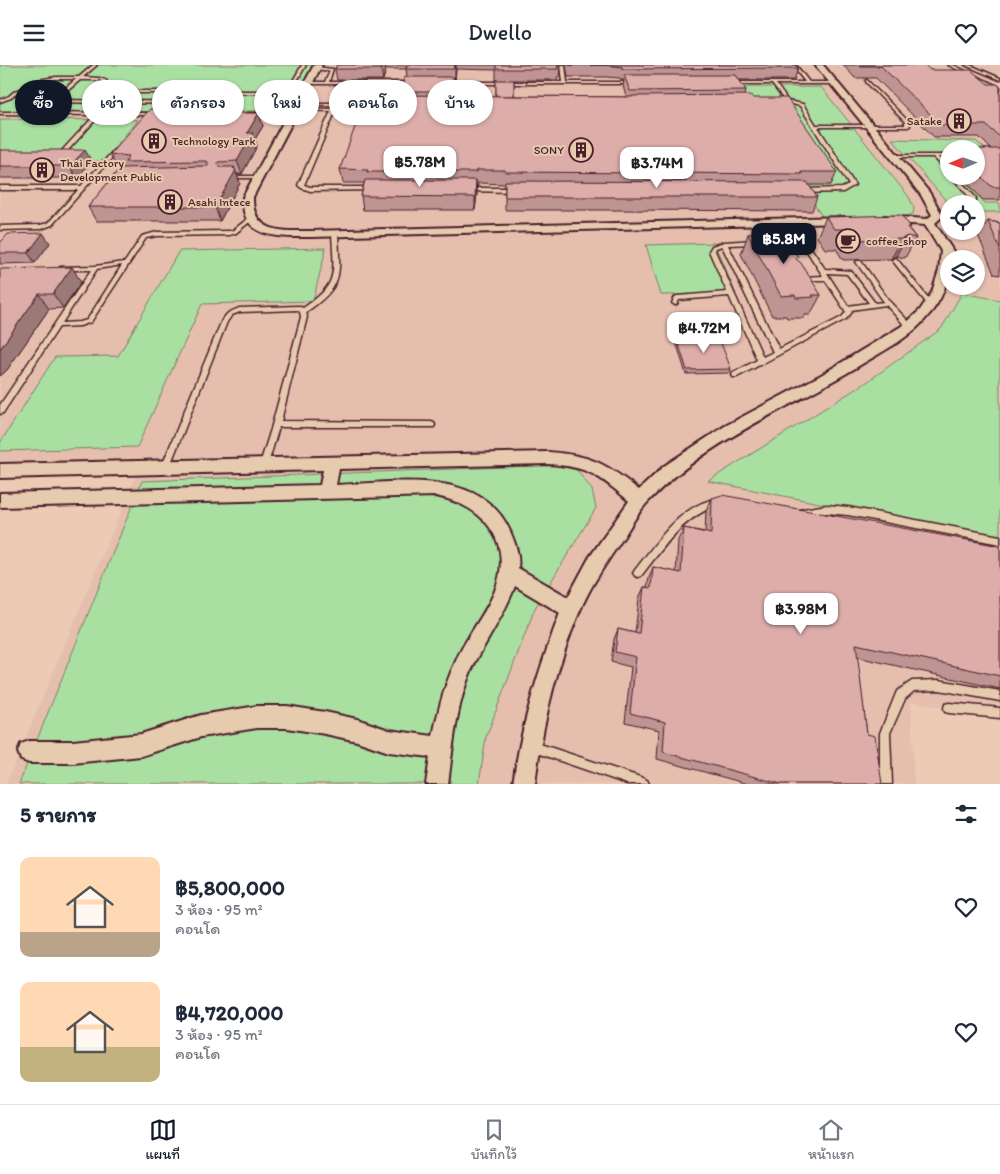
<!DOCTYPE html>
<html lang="th">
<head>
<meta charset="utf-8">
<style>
	:root { --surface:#fff; --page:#f6f6f7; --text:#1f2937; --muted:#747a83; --line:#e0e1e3; --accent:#111827 }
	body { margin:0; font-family:Itim,"Playpen Sans Thai",sans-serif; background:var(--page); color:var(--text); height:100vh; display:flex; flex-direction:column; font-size:19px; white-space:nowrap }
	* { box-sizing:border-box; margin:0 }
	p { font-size:16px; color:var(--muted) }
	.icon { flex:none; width:28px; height:28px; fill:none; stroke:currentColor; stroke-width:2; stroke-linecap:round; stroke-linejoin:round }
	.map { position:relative; height:719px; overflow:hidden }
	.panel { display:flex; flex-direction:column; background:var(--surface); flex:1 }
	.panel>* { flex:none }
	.hud { position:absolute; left:15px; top:15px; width:500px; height:45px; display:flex; gap:10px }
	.needle { width:32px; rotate:268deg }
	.tools { position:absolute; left:940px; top:75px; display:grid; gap:10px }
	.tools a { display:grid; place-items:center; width:45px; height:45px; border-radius:50%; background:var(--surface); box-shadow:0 1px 4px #0004; font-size:25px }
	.price { position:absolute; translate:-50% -42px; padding:0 11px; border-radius:10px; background:#fff; color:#222; font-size:16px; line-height:32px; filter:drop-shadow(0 1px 2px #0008) }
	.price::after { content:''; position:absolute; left:50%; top:30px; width:15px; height:11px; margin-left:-8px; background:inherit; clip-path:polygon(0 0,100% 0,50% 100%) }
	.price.on { background:var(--accent); color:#fff }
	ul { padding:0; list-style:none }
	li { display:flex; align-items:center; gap:15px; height:125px; padding:0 20px }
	li span { display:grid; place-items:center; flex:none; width:140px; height:100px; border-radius:10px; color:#555 }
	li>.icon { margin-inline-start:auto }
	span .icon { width:60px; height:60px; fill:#fffc; stroke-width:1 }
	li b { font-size:21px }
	h2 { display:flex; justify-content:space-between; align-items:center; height:60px; padding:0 20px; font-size:21px }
	.pill { padding:0 18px; border-radius:22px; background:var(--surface); box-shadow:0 1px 4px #0004; font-size:18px; line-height:45px }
	.pill.on { background:var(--accent); color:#fff }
	header { display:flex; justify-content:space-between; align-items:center; height:65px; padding:0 20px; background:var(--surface); font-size:22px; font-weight:600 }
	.dock { display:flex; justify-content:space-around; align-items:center; height:70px; border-top:1px solid var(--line); background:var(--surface); font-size:14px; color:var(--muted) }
	.dock a { display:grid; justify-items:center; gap:2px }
	.dock .on { color:var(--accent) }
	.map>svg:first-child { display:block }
	.built { fill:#e5beae; fill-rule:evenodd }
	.green { fill:#aadfa2; stroke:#7a7f66 }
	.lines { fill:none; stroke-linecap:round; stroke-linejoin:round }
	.service-casing { stroke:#4a1f2b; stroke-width:3 }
	.minor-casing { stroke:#4a1f2b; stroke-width:4 }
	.service { fill:#e7cbae; fill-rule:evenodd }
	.minor { fill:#e7cbae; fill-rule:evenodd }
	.wall { fill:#be9592; stroke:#4a1f2b; fill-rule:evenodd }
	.shaded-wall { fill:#9b7977; stroke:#4a1f2b }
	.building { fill:#ddadaa; stroke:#4a1f2b }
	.labels { text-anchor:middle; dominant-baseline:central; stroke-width:4; stroke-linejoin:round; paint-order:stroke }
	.far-poi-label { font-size:12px; fill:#4a1f2b; stroke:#e7cbae; text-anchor:start }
</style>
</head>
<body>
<header><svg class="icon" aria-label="menu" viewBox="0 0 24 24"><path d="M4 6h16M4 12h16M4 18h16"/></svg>Dwello<svg class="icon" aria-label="heart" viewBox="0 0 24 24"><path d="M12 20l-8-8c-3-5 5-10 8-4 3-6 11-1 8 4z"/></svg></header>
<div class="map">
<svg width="1000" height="719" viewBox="0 0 1000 719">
	<rect width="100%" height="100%" fill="#eccab4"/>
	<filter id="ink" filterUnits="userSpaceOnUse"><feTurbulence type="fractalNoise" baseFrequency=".02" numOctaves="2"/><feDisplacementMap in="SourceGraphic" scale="10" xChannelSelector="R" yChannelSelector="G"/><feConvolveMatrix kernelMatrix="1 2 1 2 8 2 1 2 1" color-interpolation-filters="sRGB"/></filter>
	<g filter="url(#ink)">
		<path class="built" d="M0,0H1000V234L962,228L941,264L867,317L1000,468V654L911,636L914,719H6L137,408L0,411ZM949,84H976V111H949ZM949,139H976V166H949ZM949,194H976V221H949Z"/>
		<g class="green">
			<polygon points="0,0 315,0 294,40 287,44 277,46 0,47"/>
			<polygon points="735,22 821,22 909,132 914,143 913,149 904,152 823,153 802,120 831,120 749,46"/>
			<polygon points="0,54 138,55 103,96 0,96"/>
			<polygon points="892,74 976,76 992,90 976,84 949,84 949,89 940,89 949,99 949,111 960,111 985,138 1000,138 1000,147 976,147 976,139 949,139"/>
			<polygon points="714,178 736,229 661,230 646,180"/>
			<polygon points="326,183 313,236 202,239 137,382 0,386 0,378 55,292 118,291 179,186"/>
			<polygon points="962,228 1000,235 1000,474 708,416 867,317 941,264"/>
			<polygon points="558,400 577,405 592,425 596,443 535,543 486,672 479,719 19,719 142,416"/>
		</g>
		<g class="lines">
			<g class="service-casing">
				<g id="service">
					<path d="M93,0H97L83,12L99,13L106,15L107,24L112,26H277L291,19L302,0H306L294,21L279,28H230L216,50H214L212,49L226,28H112L104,26L103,17L99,15H80L57,35L198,37L208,49L204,50L197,39L112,38L133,48H154L156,49L154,50H100L61,93H59L57,92V91L95,50L0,49V47H38L76,14H56L41,17L25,26L17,28L11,33L0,37V35L9,31L15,26L22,24L38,15L56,12H79ZM54,37L104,38L126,48L43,47Z"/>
					<polygon points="561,0 565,0 567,17 632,17 634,18 632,19 446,19 444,18 446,17 563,17"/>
					<polygon points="792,0 796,0 809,17 834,17 836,18 834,19 776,19 788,36 803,39 816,60 905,60 905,57 866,17 866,15 867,15 909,57 910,61 908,62 818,62 855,120 843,127 803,128 800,126 803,124 842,123 849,120 800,41 778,36 777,35 779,34 784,35 772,19 733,19 731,18 733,17 805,17"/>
					<polygon points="948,0 953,0 1000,22 1000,25"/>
					<polygon points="965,0 970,0 1000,13 1000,15"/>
					<polygon points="316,2 333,4 329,17 412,17 414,18 412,19 308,19 308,17 325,17 330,6 316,4"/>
					<path d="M298,38H375L376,39L374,40H338L304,120L310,122H372L375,124L374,125L310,126C305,124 301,124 298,120L331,46L296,45L294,44L296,43L332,44L333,40H298Z"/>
					<polygon points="250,48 293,48 295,49 293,50 248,50 248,48"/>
					<polygon points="115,84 119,85 52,160 41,164 0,165 0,161 40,160 48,158 78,125 0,125 0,121 81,121"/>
					<polygon points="892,90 949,90 949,92 938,92 949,104 949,108 933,92 892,92"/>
					<polygon points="226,111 259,111 261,112 259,113 228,113 226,112"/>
					<polygon points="951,111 956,111 976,133 976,135 972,135"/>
					<polygon points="468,123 514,123 517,125 514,127 466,126 465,125"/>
					<path d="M250,152L253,154L252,155L236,168L229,170L157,171L146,173L91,257L80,261L59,262L3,348L0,349V340L91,205H62L60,204V202L95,201L125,197L142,171L157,167L229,166H232ZM122,200L87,255L80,257L62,258L97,204Z"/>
					<path d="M782,155L805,174L825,204L851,206L875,238L884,237L856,197L857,196H861L890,237L912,260L913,262L912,264H908L886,240L851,245L852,247L846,254L737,312H733L732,310L733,308L757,295L729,231L679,235L677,239L675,240L672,238L675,232L677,231L727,227L709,186L712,181L724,177L755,175L758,177L755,179L728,180L779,284L842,252L846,247L825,215H800L799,214L802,212L823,211L801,177H777L776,176L779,174H798L780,158V156ZM722,181L773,287L763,292L715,186L716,183ZM827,208L847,209L869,238L848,241Z"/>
					<path d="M335,167L338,169C340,211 344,221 306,247L307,252L281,356L431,357L434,358L435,360L434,362H279L268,399L267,401H261L260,399L271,364L301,252L300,247L297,245L240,247L232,250L227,257L169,403L168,405L165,406L162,405L161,403L222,255L228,248L239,243L298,241L303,243C339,219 334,209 332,169Z"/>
					<polygon points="895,193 897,194 932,238 932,240 928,240 892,195"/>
					<path d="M717,433L720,435L721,437L720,439C681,453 666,480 641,511L638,512L635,511L633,508L635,505C654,481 673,451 702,438C707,436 712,435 717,433Z"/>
					<polygon points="827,440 848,442 1000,471 1000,479 848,450 827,448 803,452 800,451 799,448 800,445 803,444"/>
					<polygon points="939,615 1000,626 1000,636 939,625 914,626 905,634 890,668 892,719 880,719 880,668 897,626 912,616"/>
					<polygon points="949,638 1000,643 1000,653 949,648 945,647 944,643 945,639"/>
					<polygon points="531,676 643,713 647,715 649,719 627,719 531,686 527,685 526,681 527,677"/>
				</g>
			</g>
			<g class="minor-casing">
				<g id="minor">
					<path d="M314,0H322L253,132C252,169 283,166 311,166L844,152L849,155L844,158L311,172C279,172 240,174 243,132Z"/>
					<path d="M815,0H823L929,127L943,151L935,158L953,186L952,194H949C949,216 943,235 927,252C909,274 881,287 857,302C786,345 703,377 646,439C637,449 630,462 623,473C607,497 590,521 579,548C556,602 542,661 535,719H513C521,660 539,604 560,548L515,521C504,551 485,577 471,606C456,641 453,682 448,719H426L430,692L389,687L357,676L325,669L287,663H257L201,672L141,691L73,698H29L21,695L18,687L21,679L29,676H73L141,669L201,650L257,641H287L325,647L357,654L389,665L433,671C438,646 444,621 455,598C465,573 483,553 494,528C515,478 485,441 436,431L0,442V428L320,420L323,405L0,413V399L548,387C590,390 606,398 639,425L664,401L725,361L821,310L905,259L920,245L932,227L939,205L941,186L925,160L884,157L879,154L884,151L927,154L932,150L921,130ZM548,399C590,402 598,410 629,436L589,493L568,532L518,503C520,490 515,478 510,466C481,401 394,418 336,420L339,404Z"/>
				</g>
			</g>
			<use href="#service" class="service"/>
			<use href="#minor" class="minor"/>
		</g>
		<g class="wall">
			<path d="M337,0H561L560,12H557V15H514V31L626,32L623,21L624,15H621L620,13L606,12H568L566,0H795L798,3L794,15H739L746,25L745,30L753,33L837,107L831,120H809L817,132L812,146L613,145H505V119L478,118V121H477V129L475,145H363L361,131L364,118H343L340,104L398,31L400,30V27L407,12L406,4H386L383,15H337L335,4ZM456,4L496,5V31L453,30L454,15H455Z"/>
			<polygon points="843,0 925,0 930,5 1000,22 1000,135 983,135 961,111 976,111 976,84 991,84 979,72 934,72 876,13 855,13"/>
			<polygon points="178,44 179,48 259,48 263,61 255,74 257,81 242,109 237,109 240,118 220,156 96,156 88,142 120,103 116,102 110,89"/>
			<polygon points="0,85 92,97 76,113 0,113"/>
			<polygon points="826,152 911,162 910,165 916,173 905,193 896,191 891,194 843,195 836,184 825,184 817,172"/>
			<polygon points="988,156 1000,158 1000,210 994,209 978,170"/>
			<polygon points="760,166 821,230 810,250 805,250 804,253 787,253 786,251 772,251 741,189 748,169 759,168"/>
			<polygon points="0,178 50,178 35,198 0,199"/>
			<polygon points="0,206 81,217 63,243 49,244 7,305 0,311"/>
			<polygon points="677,274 731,304 730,308 686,309 676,277"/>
			<polygon points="712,433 1000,481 1000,624 857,592 867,669 882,719 748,719 657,694 659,665 625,657 631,602 611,597 614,574 618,564 635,568 639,533 644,522 647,522 649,513 653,502 676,507 678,475 684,463 705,467 706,446"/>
		</g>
		<g class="shaded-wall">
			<polygon points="382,0 386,0 386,4 383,15 381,4"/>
			<polygon points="455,0 456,0 456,4 455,15"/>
			<polygon points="454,12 454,21 453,37 452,27"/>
			<polygon points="259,48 263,61 255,74 257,81 242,109 237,96 247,68"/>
			<polygon points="85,85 92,97 76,113 70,101"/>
			<polygon points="234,102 240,118 220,156 215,142"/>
			<polygon points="476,115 477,129 475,145 475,132"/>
			<polygon points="43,168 50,178 35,198 28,188"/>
			<polygon points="907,171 896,191 891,194 902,174"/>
			<polygon points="72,202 81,217 63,243 53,229"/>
			<polygon points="39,229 49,244 7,305 0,311 0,284"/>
		</g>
		<g class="building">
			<polygon points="337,0 382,0 381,4 335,4"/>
			<polygon points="407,0 455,0 454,4 406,4"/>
			<polygon points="496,0 561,0 557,0 558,4 496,4"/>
			<polygon points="569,0 795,0 798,3 623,4 622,2 608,0"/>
			<polygon points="859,0 925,0 930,5 971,5 988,19 997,19 1000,22 1000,72 986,60 941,60 881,1 860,1"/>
			<polygon points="624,10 736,10 746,25 630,26"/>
			<polygon points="405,12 454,12 452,27 400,27"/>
			<rect x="496" y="15" width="18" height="16"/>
			<polygon points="398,30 632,32 632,31 751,30 753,33 787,33 837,107 801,107 802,109 505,107 505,105 477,105 477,107 367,107 368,105 340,104 366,31 398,31"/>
			<polygon points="150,44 178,44 174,48 259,48 247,68 253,68 237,96 218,97 217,99 220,102 234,102 233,103 236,105 215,142 88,142 120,103 208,101 208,97 205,96 125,97 129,91 110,89"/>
			<polygon points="954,84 1000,84 1000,122 992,122 976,106 976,84"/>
			<polygon points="0,85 85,85 70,101 0,101"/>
			<polygon points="365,115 476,115 475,132 361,131"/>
			<polygon points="505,116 807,117 817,132 505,132"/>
			<polygon points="901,150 911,162 907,162 916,173 907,171 902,174 853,175 845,164 834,164 826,152"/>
			<polygon points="988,156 1000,158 1000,184"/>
			<polygon points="760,166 783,168 798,192 796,194 801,198 821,230 812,230 814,232 796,233 795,230 781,231 748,169 761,168"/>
			<polygon points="43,168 28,188 0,188 0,178 8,169"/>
			<polygon points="72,202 53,229 39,229 0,284 0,206 1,204"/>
			<polygon points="719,273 731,304 687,305 677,274"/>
			<polygon points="722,430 1000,481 1000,611 856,579 867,669 875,671 882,719 781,719 663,687 665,657 630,648 636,592 615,587 618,564 639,569 644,522 651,523 653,502 681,508 684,463 711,469 712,433"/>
		</g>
	</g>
	<defs>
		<g id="building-ring" transform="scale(1.25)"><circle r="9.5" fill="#e7cbae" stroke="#4a1f2b" stroke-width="1.5"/><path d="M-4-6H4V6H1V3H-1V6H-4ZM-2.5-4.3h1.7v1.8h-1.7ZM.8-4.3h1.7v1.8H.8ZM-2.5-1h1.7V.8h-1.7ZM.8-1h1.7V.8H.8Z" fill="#4a1f2b"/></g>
		<g id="cafe-ring" transform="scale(1.25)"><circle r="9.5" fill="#e7cbae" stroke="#4a1f2b" stroke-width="1.5"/><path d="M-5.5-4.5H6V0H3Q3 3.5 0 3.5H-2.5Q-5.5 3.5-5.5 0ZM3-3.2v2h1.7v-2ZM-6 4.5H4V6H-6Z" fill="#4a1f2b"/></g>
	</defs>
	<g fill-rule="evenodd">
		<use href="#building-ring" x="959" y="56"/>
		<use href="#building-ring" x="154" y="76"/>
		<use href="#building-ring" x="581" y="85"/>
		<use href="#building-ring" x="42" y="105"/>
		<use href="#building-ring" x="170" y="137"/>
		<use href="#cafe-ring" x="848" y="176"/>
	</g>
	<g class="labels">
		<g class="far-poi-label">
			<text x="942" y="56" text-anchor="end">Satake</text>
			<text x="172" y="76">Technology Park</text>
			<text x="564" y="85" text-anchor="end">SONY</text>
			<text x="60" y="98">Thai Factory<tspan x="60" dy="14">Development Public</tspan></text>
			<text x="188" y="137">Asahi Intece</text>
			<text x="866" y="176">coffee_shop</text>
		</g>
	</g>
</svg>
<div class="tools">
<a><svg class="needle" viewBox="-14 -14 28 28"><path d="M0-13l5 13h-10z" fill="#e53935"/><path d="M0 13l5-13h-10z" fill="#747a83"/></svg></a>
<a><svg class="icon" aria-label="locate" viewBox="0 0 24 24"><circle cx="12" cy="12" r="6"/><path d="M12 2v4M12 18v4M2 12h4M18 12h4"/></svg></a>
<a><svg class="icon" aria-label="layers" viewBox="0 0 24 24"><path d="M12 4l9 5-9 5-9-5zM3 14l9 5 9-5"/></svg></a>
</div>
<b class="price" style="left:420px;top:123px">฿5.78M</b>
<b class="price" style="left:657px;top:124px">฿3.74M</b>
<b class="price on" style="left:784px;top:200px">฿5.8M</b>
<b class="price" style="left:704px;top:289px">฿4.72M</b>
<b class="price" style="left:801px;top:570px">฿3.98M</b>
<div class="hud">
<a class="pill on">ซื้อ</a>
<a class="pill">เช่า</a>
<a class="pill">ตัวกรอง</a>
<a class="pill">ใหม่</a>
<a class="pill">คอนโด</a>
<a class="pill">บ้าน</a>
</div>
</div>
<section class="panel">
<h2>5 รายการ<svg class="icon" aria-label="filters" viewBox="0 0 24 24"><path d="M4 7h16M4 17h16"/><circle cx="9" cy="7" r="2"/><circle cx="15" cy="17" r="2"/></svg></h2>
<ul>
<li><span style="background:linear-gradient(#ffd9b3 75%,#b9a48a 0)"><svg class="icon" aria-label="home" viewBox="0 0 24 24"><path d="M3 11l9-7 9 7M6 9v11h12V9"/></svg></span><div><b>฿5,800,000</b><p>3 ห้อง · 95 m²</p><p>คอนโด</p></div><svg class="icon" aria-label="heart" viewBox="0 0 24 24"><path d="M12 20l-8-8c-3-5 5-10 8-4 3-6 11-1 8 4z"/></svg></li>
<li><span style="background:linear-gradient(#ffd9b3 65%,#c2b280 0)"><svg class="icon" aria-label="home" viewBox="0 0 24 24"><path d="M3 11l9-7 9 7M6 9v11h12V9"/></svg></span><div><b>฿4,720,000</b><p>3 ห้อง · 95 m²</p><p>คอนโด</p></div><svg class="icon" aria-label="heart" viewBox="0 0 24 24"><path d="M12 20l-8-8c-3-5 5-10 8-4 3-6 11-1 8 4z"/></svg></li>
</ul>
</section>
<nav class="dock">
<a class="on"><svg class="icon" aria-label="map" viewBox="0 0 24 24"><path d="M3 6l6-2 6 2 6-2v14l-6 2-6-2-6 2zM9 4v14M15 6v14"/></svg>แผนที่</a>
<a><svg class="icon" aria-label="saved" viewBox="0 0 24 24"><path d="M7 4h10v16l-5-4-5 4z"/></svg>บันทึกไว้</a>
<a><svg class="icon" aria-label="home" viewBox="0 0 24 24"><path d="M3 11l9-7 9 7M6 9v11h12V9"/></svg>หน้าแรก</a>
</nav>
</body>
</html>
